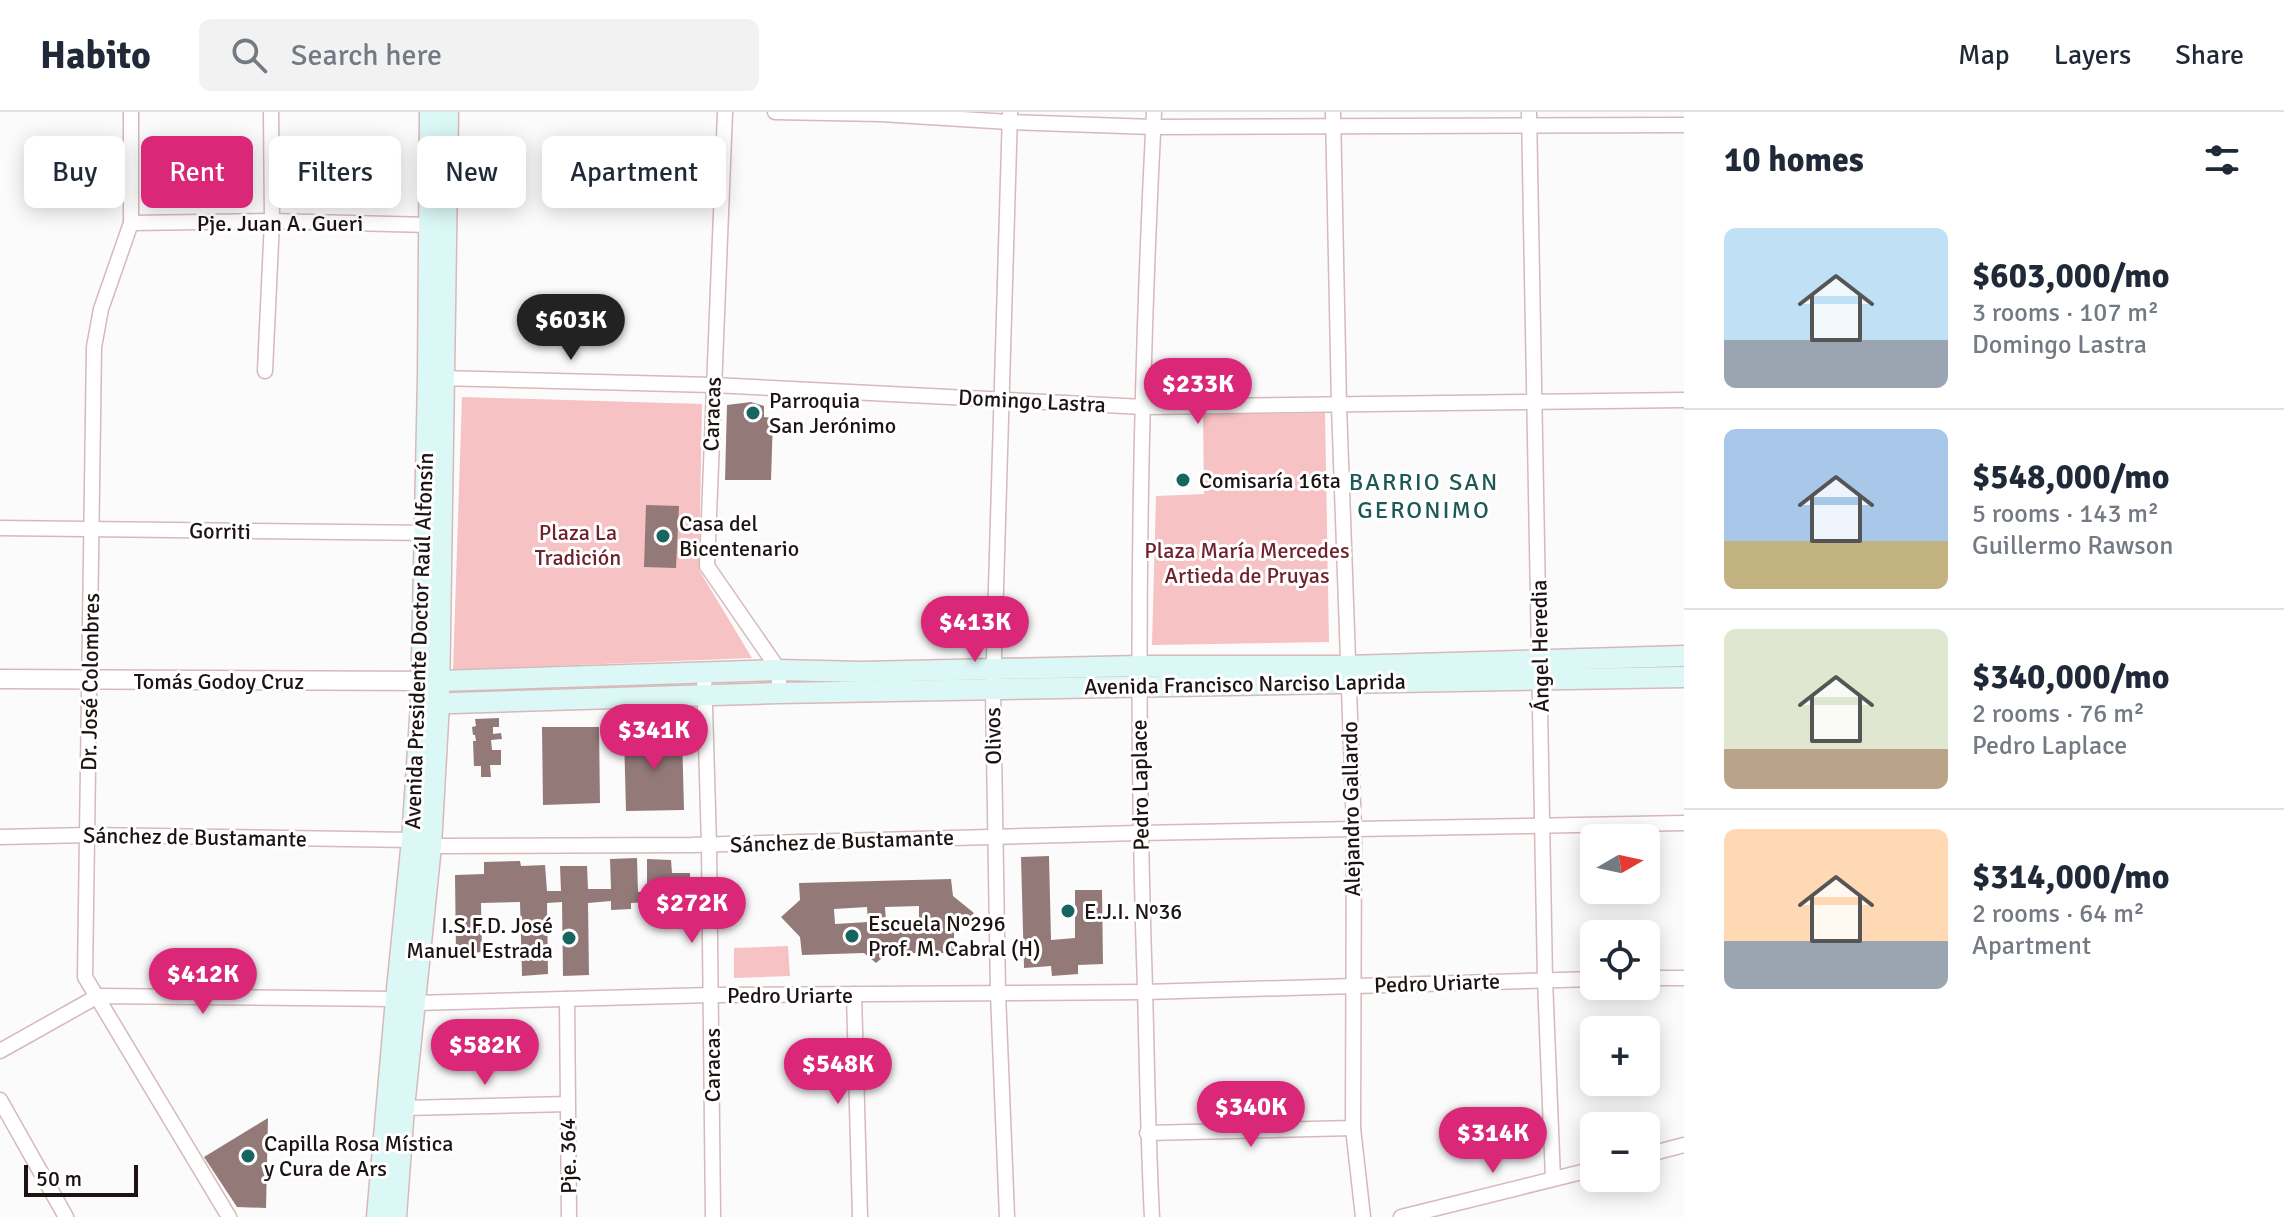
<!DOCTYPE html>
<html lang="en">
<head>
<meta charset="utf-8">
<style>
	:root { --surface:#fff; --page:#f2f2f3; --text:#1f2937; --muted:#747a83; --line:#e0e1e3; --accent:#db2777 }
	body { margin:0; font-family:Signika,sans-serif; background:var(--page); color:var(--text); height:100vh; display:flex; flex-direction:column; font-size:30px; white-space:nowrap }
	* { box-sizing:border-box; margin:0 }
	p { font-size:26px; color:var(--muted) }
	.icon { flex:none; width:44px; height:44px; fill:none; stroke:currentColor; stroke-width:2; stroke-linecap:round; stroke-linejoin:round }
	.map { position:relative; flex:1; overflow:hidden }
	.panel { display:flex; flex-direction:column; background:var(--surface); width:600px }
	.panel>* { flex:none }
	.banner { position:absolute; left:24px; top:24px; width:760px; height:72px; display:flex; gap:16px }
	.needle { width:52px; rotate:81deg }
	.controls { position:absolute; left:1580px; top:712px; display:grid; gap:16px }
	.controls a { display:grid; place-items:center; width:80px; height:80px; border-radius:12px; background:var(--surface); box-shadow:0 4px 20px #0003; font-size:40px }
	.scale { position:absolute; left:24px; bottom:20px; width:114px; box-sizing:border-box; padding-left:8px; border:4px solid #1d1313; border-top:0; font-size:22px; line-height:28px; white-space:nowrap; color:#1d1313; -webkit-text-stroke:6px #fff; paint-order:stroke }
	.price { position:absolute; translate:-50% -68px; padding:0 18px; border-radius:28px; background:var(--accent); color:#fff; font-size:26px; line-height:52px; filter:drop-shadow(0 2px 4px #0008) }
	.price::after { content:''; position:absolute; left:50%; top:48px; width:24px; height:18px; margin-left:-12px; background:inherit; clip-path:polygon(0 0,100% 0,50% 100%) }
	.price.current { background:#222; color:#fff }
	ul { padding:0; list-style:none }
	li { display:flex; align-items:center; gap:24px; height:200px; padding:0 40px }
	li+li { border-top:2px solid var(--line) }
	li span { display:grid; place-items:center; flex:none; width:224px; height:160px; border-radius:12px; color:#555 }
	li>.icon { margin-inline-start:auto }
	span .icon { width:96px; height:96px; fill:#fffc; stroke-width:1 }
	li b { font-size:34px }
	h2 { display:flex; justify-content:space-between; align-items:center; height:96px; padding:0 40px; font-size:34px }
	.tag { padding:0 28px; border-radius:12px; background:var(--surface); box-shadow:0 4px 20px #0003; font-size:28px; line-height:72px }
	.tag.current { background:var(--accent); color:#fff }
	header { display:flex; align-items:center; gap:48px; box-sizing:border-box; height:112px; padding:0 40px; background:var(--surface); border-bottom:2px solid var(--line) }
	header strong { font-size:38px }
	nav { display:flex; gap:44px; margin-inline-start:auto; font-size:28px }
	.search { width:560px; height:72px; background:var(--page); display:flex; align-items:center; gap:20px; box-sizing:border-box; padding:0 28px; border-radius:12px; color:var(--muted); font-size:30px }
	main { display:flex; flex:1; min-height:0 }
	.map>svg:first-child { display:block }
	.green { fill:#f7c2c3 }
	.building { fill:#947979; fill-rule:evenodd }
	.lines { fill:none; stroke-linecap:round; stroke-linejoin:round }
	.minor-casing { stroke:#d7b9b9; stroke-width:17 }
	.tertiary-casing { stroke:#d7b9b9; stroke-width:21 }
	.secondary-casing { stroke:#d7b9b9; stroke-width:23 }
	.minor { stroke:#fff; stroke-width:14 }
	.tertiary { stroke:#fff; stroke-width:18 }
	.secondary { stroke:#dbf8f6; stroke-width:20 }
	.poi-dot { fill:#176562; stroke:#fff; stroke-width:3 }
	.labels { text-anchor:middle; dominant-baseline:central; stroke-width:6; stroke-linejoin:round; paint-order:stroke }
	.street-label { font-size:22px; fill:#1d1313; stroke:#fff }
	.poi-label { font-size:22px; fill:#1d1313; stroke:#fff; text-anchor:start }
	.park-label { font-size:22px; fill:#72202b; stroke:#fff }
	.neighbourhood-label { font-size:24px; letter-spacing:2px; fill:#1e5856; stroke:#fff }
</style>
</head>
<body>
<header>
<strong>Habito</strong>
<div class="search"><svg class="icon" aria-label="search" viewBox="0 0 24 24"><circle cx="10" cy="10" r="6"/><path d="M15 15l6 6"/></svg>Search here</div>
<nav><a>Map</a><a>Layers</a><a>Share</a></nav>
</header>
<main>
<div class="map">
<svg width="1684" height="1105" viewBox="0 0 1684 1105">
	<rect width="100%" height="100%" fill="#fbfbfb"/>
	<g class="green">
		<polygon points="462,285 702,292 699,458 752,546 453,558"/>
		<polygon points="1325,301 1329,530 1152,533 1156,384 1204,382 1203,302"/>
		<polygon points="788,834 790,864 734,866 734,836"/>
	</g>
	<g class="building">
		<polygon points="751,290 764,294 764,305 773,306 771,368 725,368 727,293"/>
		<polygon points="646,393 679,394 676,456 644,455"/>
		<polygon points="499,606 499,615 493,615 493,622 501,621 502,627 491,628 492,638 501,638 501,653 490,653 491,665 481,665 481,654 474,654 473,629 476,629 475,623 473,623 472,615 476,614 475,607"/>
		<polygon points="542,615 599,615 600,691 543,693"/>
		<polygon points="682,622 684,698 626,699 624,623"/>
		<polygon points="1049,744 1051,828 1075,826 1075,778 1102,778 1103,852 1078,853 1078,862 1052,864 1051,854 1024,856 1021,745"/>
		<polygon points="637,746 638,780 647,779 647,747 671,748 672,761 690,761 690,797 648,798 648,790 631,791 631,797 611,798 611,789 588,791 589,863 563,864 562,790 547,791 548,862 522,864 520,790 481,791 482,840 456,842 455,763 484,762 484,750 520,749 521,754 545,753 547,779 561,779 560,754 587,754 588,777 611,777 610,747"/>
		<path d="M951,767L953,784L974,801L954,821V841H888L876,851L864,841L802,843L800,825L781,805L800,788L799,771ZM919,794V808L886,810L885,795ZM867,795L868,810L835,812L834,797Z"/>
		<polygon points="268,1006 266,1096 237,1095 204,1045"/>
	</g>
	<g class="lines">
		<g class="minor-casing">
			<g id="minor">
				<polyline points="131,0 131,111 101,197 94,235 85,865 229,1105"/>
				<polyline points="725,0 707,454 779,558 779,581"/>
				<polyline points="775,0 881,2 1009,10 1153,15 1684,13"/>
				<polyline points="1333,0 1339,293 1354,718 1353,1016 1363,1105"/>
				<polyline points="1529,0 1545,868 1553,1067"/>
				<polyline points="131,111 272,109 429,113"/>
				<polyline points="265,259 272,109 271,0"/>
				<polyline points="437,266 713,273 1144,295 1684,288"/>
				<polyline points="0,416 432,421"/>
				<polyline points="704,561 709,733 713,1105"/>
				<polyline points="0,725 88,723 412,728 431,734 691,733 1139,721 1684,711"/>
				<polyline points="1646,866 1684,866"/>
				<polyline points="854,882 860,1105"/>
				<polyline points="567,887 569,1105"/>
				<polyline points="0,939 98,884 396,887 415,891 711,883 1145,880 1594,867"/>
				<polyline points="0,988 66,1105"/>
				<polyline points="404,996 567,992"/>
				<polyline points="1147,1021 1353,1016"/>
				<polyline points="1646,1043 1684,1033"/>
				<polyline points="1007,1105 998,881 993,578 1010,0"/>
				<path d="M1152,1105C1148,1029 1147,952 1145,876C1135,584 1139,291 1154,0"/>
				<polyline points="1401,1105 1594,1057"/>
			</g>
		</g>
		<g class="tertiary-casing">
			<polyline id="tertiary" points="0,567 435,569"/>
		</g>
		<g class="secondary-casing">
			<g id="secondary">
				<polyline points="438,569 779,558 862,560 1139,554 1347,554 1684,544"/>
				<polyline points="421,592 779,581 1684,565"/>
				<polyline points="377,1105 396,887 412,728 421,592 428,266 430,0"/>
				<polyline points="396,1105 404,996 431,734 439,591 448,0"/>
			</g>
		</g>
		<use href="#minor" class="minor"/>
		<use href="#tertiary" class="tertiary"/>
		<use href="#secondary" class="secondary"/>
	</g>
	<g class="poi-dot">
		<circle cx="753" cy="301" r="8"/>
		<circle cx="1183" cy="368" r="8"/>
		<circle cx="663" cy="424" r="8"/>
		<circle cx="1068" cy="799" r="8"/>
		<circle cx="852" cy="824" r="8"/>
		<circle cx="569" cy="826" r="8"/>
		<circle cx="248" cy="1044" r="8"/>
	</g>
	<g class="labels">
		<g class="street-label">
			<text x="280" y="111">Pje. Juan A. Gueri</text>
			<text transform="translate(1032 289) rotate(3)">Domingo Lastra</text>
			<text transform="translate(712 302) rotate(-88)">Caracas</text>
			<text transform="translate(220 419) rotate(1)">Gorriti</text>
			<text transform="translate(419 529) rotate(-88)">Avenida Presidente Doctor Raúl Alfonsín</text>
			<text transform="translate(1540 534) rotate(-91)">Ángel Heredia</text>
			<text x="219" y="569">Tomás Godoy Cruz</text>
			<text transform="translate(90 570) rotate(-89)">Dr. José Colombres</text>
			<text transform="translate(1245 572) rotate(-1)">Avenida Francisco Narciso Laprida</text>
			<text transform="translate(993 624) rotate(-91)">Olivos</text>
			<text transform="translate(1140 673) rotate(-91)">Pedro Laplace</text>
			<text transform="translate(1351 697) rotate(-91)">Alejandro Gallardo</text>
			<text transform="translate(195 725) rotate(1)">Sánchez de Bustamante</text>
			<text transform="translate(842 729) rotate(-2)">Sánchez de Bustamante</text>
			<text transform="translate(1437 871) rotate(-2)">Pedro Uriarte</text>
			<text x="790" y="883">Pedro Uriarte</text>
			<text transform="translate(712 953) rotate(-90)">Caracas</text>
			<text transform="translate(568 1044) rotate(-91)">Pje. 364</text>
		</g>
		<g class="poi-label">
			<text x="769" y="288">Parroquia<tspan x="769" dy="25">San Jerónimo</tspan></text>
			<text x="1199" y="368">Comisaría 16ta</text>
			<text x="679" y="411">Casa del<tspan x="679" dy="25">Bicentenario</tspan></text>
			<text x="1084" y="799">E.J.I. Nº36</text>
			<text x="868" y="811">Escuela Nº296<tspan x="868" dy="25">Prof. M. Cabral (H)</tspan></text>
			<text x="553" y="813" text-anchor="end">I.S.F.D. José<tspan x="553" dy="25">Manuel Estrada</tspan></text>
			<text x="264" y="1031">Capilla Rosa Mística<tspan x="264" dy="25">y Cura de Ars</tspan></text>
		</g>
		<g class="park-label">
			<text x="578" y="420">Plaza La<tspan x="578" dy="25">Tradición</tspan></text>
			<text x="1247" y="438">Plaza María Mercedes<tspan x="1247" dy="25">Artieda de Pruyas</tspan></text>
		</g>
		<g class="neighbourhood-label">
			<text x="1424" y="370">BARRIO SAN<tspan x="1424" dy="28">GERONIMO</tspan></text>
		</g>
	</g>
</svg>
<div class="controls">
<a><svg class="needle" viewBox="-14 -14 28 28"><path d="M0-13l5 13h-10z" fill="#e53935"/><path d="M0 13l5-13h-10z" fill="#747a83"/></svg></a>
<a><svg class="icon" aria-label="locate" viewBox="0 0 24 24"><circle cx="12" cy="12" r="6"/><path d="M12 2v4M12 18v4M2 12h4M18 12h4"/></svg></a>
<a>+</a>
<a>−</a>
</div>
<div class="scale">50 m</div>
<b class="price current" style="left:571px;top:250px">$603K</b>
<b class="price" style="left:1198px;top:314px">$233K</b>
<b class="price" style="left:975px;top:552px">$413K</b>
<b class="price" style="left:654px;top:660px">$341K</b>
<b class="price" style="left:692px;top:833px">$272K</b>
<b class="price" style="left:203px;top:904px">$412K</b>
<b class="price" style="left:485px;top:975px">$582K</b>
<b class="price" style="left:838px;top:994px">$548K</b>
<b class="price" style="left:1251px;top:1037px">$340K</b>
<b class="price" style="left:1493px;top:1063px">$314K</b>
<div class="banner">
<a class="tag">Buy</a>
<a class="tag current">Rent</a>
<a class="tag">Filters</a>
<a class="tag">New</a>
<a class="tag">Apartment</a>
</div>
</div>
<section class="panel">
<h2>10 homes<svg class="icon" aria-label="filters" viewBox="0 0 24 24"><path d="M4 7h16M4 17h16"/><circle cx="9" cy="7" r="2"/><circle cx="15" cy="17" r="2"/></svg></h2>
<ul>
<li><span style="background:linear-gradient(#bfe0f5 70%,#9aa5b1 0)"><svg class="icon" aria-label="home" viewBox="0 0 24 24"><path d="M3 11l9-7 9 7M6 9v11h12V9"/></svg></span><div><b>$603,000/mo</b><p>3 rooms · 107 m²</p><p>Domingo Lastra</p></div></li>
<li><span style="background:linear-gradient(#a9c7e8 70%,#c2b280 0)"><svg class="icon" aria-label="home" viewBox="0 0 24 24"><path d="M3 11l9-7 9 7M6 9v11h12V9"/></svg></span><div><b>$548,000/mo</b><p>5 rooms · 143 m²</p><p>Guillermo Rawson</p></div></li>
<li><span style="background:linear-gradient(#dfe7d0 75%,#b9a48a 0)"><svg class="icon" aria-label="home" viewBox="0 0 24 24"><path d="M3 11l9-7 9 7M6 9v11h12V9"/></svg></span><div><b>$340,000/mo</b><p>2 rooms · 76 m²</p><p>Pedro Laplace</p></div></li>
<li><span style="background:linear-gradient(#ffd9b3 70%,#9aa5b1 0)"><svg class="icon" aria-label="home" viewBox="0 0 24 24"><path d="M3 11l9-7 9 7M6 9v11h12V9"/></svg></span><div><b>$314,000/mo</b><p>2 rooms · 64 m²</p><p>Apartment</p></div></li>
</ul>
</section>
</main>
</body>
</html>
